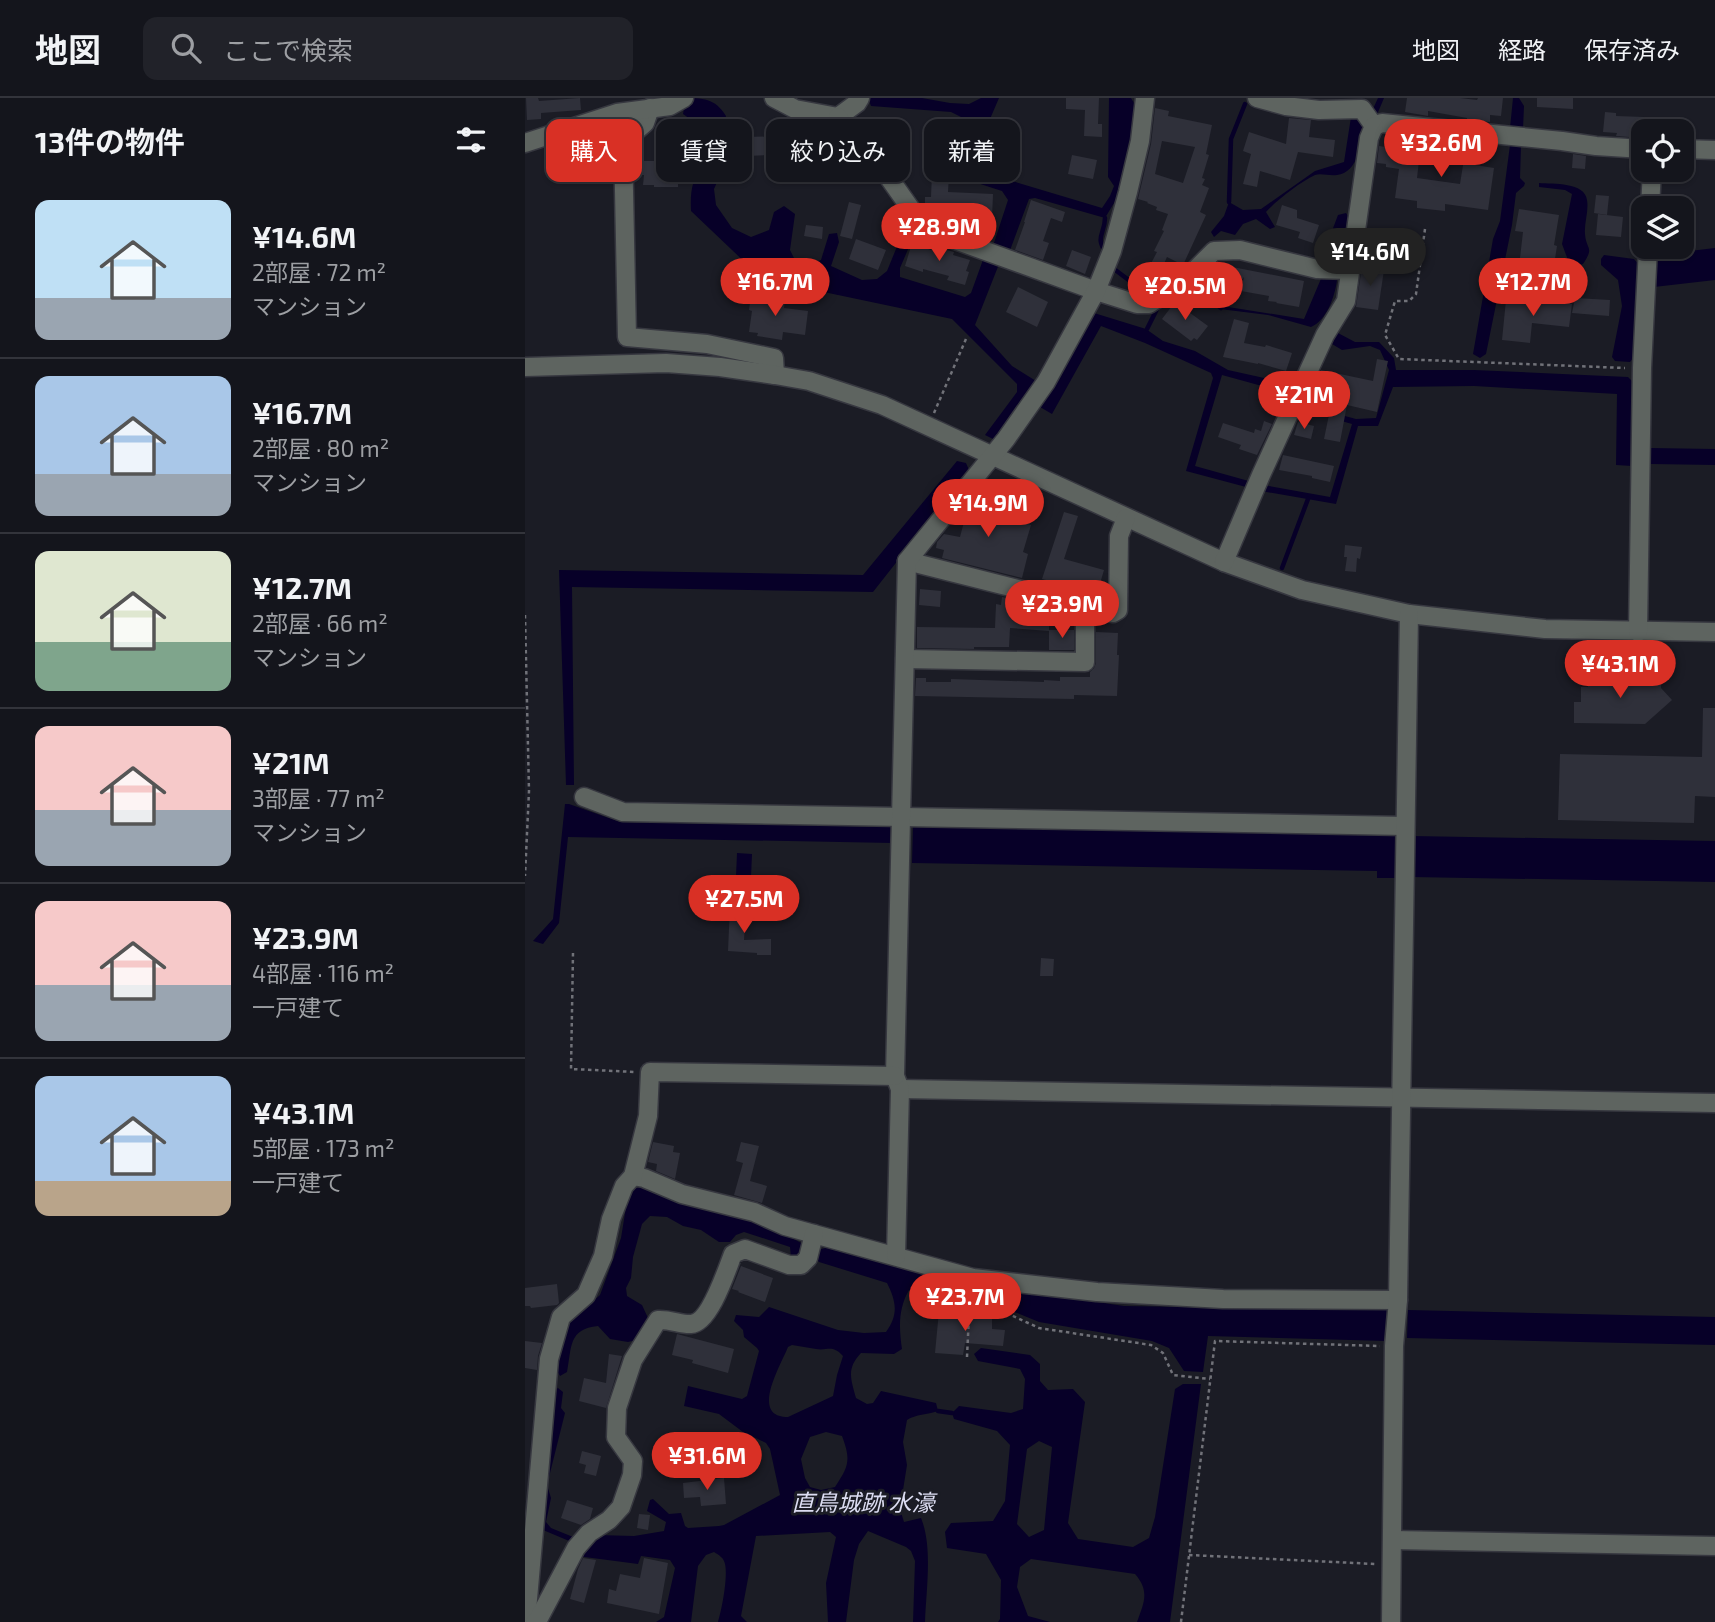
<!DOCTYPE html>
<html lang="ja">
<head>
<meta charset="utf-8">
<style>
	:root { --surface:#14151c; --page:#212229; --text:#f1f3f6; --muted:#9d9fa3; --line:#33343b; --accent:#d93025 }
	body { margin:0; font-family:"Exo 2","Noto Sans JP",sans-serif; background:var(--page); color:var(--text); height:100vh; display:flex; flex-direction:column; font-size:26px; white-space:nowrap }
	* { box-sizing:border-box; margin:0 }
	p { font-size:23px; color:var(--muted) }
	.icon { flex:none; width:38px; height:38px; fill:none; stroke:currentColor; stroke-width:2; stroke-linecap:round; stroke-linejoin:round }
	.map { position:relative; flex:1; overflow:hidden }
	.side { display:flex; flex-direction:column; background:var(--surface); width:525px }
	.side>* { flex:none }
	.hud { position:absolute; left:21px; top:21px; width:665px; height:63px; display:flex; gap:14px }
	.buttons { position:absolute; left:1106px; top:21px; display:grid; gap:14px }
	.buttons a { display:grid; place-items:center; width:63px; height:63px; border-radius:14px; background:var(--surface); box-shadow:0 2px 5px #0004,0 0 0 2px var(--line); font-size:35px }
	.price { position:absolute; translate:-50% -60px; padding:0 16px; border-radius:24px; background:var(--accent); color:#fff; font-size:23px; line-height:46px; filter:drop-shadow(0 2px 4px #0008) }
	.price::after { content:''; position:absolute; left:50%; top:42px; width:21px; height:16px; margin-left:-10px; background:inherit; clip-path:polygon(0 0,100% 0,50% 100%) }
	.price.on { background:#222; color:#fff }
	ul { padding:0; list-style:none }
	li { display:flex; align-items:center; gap:21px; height:175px; padding:0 35px }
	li+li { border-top:2px solid var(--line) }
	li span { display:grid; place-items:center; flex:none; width:196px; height:140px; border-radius:14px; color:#555 }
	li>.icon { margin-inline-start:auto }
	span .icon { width:84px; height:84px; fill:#fffc; stroke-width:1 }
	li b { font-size:30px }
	h2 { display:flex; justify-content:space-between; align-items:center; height:84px; padding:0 35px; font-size:30px }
	.pill { padding:0 24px; border-radius:14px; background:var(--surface); box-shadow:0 2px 5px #0004,0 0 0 2px var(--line); font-size:24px; line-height:63px }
	.pill.on { background:var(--accent); color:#fff }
	header { display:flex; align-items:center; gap:42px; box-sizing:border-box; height:98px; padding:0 35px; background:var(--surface); border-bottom:2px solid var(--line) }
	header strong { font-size:33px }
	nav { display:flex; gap:38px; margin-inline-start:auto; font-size:24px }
	.search { width:490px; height:63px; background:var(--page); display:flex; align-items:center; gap:18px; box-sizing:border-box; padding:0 24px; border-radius:14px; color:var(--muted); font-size:26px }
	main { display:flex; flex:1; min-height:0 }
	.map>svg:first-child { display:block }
	.water { fill:#070028; fill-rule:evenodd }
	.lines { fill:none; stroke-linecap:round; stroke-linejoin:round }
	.stream { stroke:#070028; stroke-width:4.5 }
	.building { fill:#2f303a; fill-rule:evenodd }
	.minor-casing { stroke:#373840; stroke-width:21 }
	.path { stroke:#717279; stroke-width:2.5; stroke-dasharray:3.5 3.5; stroke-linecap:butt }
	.minor { stroke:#5e6460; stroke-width:18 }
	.labels { text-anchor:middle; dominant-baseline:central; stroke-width:6; stroke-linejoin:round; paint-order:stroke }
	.water-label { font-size:23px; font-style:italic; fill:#dcddf2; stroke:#1b1c25 }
</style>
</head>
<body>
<header>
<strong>地図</strong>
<div class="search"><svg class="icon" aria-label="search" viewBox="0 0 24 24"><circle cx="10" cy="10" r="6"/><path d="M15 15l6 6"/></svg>ここで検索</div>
<nav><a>地図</a><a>経路</a><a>保存済み</a></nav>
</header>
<main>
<section class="side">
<h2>13件の物件<svg class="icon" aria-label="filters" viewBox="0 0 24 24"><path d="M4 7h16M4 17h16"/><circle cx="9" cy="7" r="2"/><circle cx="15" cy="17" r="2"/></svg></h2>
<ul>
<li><span style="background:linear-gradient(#bfe0f5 70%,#9aa5b1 0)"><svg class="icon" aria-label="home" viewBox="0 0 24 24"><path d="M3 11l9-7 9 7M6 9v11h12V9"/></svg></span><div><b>¥14.6M</b><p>2部屋 · 72 m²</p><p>マンション</p></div></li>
<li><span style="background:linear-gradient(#a9c7e8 70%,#9aa5b1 0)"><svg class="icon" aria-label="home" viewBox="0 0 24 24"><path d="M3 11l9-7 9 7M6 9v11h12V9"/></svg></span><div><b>¥16.7M</b><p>2部屋 · 80 m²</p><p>マンション</p></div></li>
<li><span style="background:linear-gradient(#dfe7d0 65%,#7fa58c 0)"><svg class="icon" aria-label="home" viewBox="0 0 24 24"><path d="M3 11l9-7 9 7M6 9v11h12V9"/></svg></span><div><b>¥12.7M</b><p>2部屋 · 66 m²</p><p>マンション</p></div></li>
<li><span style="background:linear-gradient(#f6c9c9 60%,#9aa5b1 0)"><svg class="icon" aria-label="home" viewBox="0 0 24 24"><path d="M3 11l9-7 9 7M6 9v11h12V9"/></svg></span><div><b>¥21M</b><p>3部屋 · 77 m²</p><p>マンション</p></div></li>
<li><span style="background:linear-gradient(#f6c9c9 60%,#9aa5b1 0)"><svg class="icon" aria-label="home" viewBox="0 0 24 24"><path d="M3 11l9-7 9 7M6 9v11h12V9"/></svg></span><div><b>¥23.9M</b><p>4部屋 · 116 m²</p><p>一戸建て</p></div></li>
<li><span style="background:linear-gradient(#a9c7e8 75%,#b9a48a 0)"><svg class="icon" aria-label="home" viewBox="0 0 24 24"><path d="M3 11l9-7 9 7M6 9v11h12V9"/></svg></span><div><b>¥43.1M</b><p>5部屋 · 173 m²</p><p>一戸建て</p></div></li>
</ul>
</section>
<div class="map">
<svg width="1190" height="1524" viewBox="0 0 1190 1524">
	<rect width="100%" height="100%" fill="#1b1c25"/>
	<g class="water">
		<path d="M157,0C178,0 190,0 201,18L198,27L199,69L189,91L191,107L207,130L226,139L244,132L249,114L259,108L270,116L265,152L270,162L285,166L296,162L304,136L312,135L314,144L306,168L337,182L352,181L362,173L380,129L388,124L393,128L375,170V179L440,199L446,195L459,159L467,151L483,102L477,93L446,83L443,75L447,51L440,21L426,14L346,8L343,0H397L425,5L444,6L456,0H474L459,35L461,68L467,77L577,110L585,98L589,88L583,79L584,0H606L612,10L610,42L592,100L580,120L510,100L504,101L484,155L478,156L450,227L487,268L511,283L510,290L470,342L460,337L492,294V286L427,221L294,193L289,197L254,189L227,171L166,113C165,94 167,79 180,64L175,28L158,16L160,5Z"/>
		<path d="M853,0H859L851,19L839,27C837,44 833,75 812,77C804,78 796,75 790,77C775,84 752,102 741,114L750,129L745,131L731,121L718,126L710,137L696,133L689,139L686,134L699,118L704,104L718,112L736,111L790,73L819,64L826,19L847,13Z"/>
		<polygon points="988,0 994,0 999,8 998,31 993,45 996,48 995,80 1000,85 999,88 991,95 987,127 961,256 955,260 948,256 968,141 975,123 985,47 988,43 985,30"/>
		<path d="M1014,85C1028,86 1060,84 1062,102C1064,113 1059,125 1060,136C1061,152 1070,148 1058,166L1046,170L1037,146L1047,96L1040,92L1014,89Z"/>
		<polygon points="821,115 825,121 817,163 808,166 796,162 813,117"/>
		<polygon points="1190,150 1190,182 1129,189 1131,157"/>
		<polygon points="1079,157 1109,161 1115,168 1109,259 1105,264 1090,263 1087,259 1097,208 1093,182 1076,167 1076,161"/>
		<path d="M798,176L812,182C810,198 802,222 786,229L743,217L695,211L697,208L779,221Z"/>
		<polygon points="569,215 621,231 638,243 670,253 703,272 771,287 766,296 697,277 670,368 738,387 805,399 827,326 792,316 779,301 782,297 794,311 831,321 851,320 864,272 855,252 845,248 817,252 807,246 806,238 813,235 830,244 854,244 869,260 871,272 949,272 1103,279 1108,284 1107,368 1091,367 1092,296 949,288 868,289 853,328 833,328 811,406 736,393 661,373 688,280 686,275 620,245 576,228 527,316 515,309 514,304 521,293 526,293"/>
		<polygon points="1126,350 1190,351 1190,367 1126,366"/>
		<polygon points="432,363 441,365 444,372 348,494 47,489 49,687 41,687 34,472 338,477"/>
		<polygon points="40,706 44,706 95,724 368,729 367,745 43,739 34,825 18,846 8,843 28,821"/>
		<polygon points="388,729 872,737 872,780 852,780 852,773 387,765"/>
		<polygon points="887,738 1190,743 1190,784 886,779"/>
		<polygon points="212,755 227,756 225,802 210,802"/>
		<path d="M116,1089L160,1105L239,1125L278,1146C286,1155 293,1152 304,1149L432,1181L439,1189L452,1192L457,1187L599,1208L863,1212L862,1243L683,1238L678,1274L659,1273L644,1250L627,1243L514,1224L475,1208L453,1203L451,1200L439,1199L432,1202L384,1192C373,1211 374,1230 377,1251L369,1256L336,1255C321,1271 326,1281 331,1300L342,1306L348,1305L356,1293L411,1305L413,1313C402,1317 391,1316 382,1322L378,1344L382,1367L375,1411L379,1424L396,1420C408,1449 401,1493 400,1524H388L390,1463L386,1453L381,1449L343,1433L334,1446L329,1462L321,1524H303L301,1485L311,1439L305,1434L231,1438L216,1518L222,1524H193C197,1511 203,1479 200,1466C199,1460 194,1457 189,1454L181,1457L173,1468L166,1524H131L139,1519L150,1470L145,1462L116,1458L113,1466L52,1458L71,1437L109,1438L139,1433L141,1424L122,1413L125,1402L128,1401L144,1416L156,1415L160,1428L163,1430L194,1428L199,1427L255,1397L245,1351L241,1345L218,1334L194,1316L159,1308L163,1288L217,1301L222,1298L234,1253L232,1250L219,1239L218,1232L209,1223L211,1217L234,1219L244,1209L313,1232L339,1235L361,1234C374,1216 371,1203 362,1185L294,1164L290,1159L266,1160L265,1149L219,1134L211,1137L205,1144H194L176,1132L158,1128L142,1119L125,1118L117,1126L108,1159L106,1180L101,1190L102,1198L117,1207L123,1220L115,1241L103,1244L85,1241L73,1228C43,1231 47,1249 42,1274L35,1278L31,1271L45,1223L75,1197L96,1140L102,1103L108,1091ZM267,1247C275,1248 283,1250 291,1251C303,1253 307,1246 318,1258L312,1277L308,1298L263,1319C224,1319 256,1267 263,1249ZM301,1334L317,1338C326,1362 324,1368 310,1389L296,1392L285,1389L280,1380L276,1361L285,1339Z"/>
		<polygon points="883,1212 1190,1219 1190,1247 882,1240"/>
		<path d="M456,1250L505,1257L515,1266V1283L523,1292L548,1291L560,1304L543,1425L553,1441L608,1449L624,1440L630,1419L650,1291L658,1286H676L645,1524H612C619,1505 625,1493 610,1476L506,1461L495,1469L492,1489L503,1518L525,1524H473L475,1521L476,1482L461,1456L422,1450L420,1434L426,1425L468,1423L480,1403L485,1347L472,1333L429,1321L427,1315L434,1308L486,1315L498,1311L500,1281L495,1271L453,1263L449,1256ZM514,1343L527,1349L519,1432L504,1439L492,1426L502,1351Z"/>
		<polygon points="33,1290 38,1294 36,1310 40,1315 22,1387 26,1400 21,1424 26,1430 53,1441 49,1445 18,1432 27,1294"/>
	</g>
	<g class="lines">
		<g class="stream">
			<polyline points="704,104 706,41 720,6"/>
			<path d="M580,120C580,136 569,139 582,156"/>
			<polyline points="589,171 625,198"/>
			<polyline points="650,194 661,184 696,210"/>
			<polyline points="622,231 633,209"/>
			<polyline points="757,470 783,401"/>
			<polyline points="413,1313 427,1315"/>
		</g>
	</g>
	<g class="building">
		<polygon points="1,0 13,0 14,3 55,0 56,12 16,15 16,21 2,22"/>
		<polygon points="541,0 574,0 573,26 577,26 577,39 559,38 560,12 541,11"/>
		<polygon points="882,0 935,0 952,2 953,0 978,0 976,18 965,17 965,24 942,22 942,20 903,13 903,18 880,14"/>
		<polygon points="1012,0 1048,0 1048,11 1012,9"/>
		<path d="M630,10L644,13L643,18L687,27L681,56L684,57L677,80L680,81L677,87L684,90L675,114L681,117L659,165L656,166L642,159L630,185L619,179L632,154L629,153L639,133L637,132L643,116L631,112L632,109L622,105L623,104L613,101L626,46ZM637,43L670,49L658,85L630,76Z"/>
		<polygon points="1080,14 1091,15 1091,18 1119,19 1117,40 1091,38 1092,35 1078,34"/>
		<polygon points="764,20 786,22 784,39 810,42 808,59 773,54 765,82 735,73 732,89 718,86 726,56 718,53 724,34 761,46"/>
		<polygon points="142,28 164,29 164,56 153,56 153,89 129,89 129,87 118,87 119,77 110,77 110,51 115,51 115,63 142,63"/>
		<polygon points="264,38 265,56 222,58 221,39"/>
		<polygon points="939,45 953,46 950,67 969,70 963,112 920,106 920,113 892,110 892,103 870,100 874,71 861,69 861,66 852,65 854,48 895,54 892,80 935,86 939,61 917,59 919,46 938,49"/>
		<polygon points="1048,56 1061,58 1060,71 1047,70"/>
		<polygon points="547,57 572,62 568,81 543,76"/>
		<polygon points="407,75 424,76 423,94 468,96 467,120 432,118 432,114 407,114 400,109 400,99 406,99"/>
		<polygon points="1071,97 1084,98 1082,117 1069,115"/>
		<polygon points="506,102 540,114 537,124 526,120 518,143 524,145 518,162 490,152 500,124 499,124"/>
		<polygon points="324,104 336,107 327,141 315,138"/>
		<polygon points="757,107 772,112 772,120 794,127 788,145 773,140 775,134 751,127"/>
		<polygon points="994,111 1034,117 1029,147 1032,148 1029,167 1025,167 1025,171 1013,169 1014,162 995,160 998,134 990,133"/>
		<polygon points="1073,116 1098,119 1096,139 1071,137"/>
		<polygon points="281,127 298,129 297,141 279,138"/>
		<polygon points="331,141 361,152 353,172 324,161"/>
		<polygon points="387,145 406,152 407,148 429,154 428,157 445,162 441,173 444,174 440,187 422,182 424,178 398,171 398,174 380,168"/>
		<polygon points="547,152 566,159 560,176 541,168"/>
		<polygon points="692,166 779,183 774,209 751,205 752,204 743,203 744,198 716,193 719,179 703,200 699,199 678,183 678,180"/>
		<polygon points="837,168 859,172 853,212 831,209"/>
		<polygon points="493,189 523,204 512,229 481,214"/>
		<polygon points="226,197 260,202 259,210 283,213 280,237 258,234 257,242 232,238 233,235 224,234 227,213 224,212"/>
		<polygon points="1050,200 1085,202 1084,218 1047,215"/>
		<polygon points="981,202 1015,206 1015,202 1047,206 1044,229 1007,225 1005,245 977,242"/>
		<polygon points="650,204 683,228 672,242 669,240 666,243 637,221"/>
		<polygon points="709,221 724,225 719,245 740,249 741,247 767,255 761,273 733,265 733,266 698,259"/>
		<polygon points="852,261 863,263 852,314 822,307 815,344 799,341 806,307 795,304 797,297 789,295 791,285 796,272 848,283"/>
		<polygon points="739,323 747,326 732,357 714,351 716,347 693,339 698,325 729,335 730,331 736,333"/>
		<polygon points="773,324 789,328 786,341 769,337"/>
		<polygon points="758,357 809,368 805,384 787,380 787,378 754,372"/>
		<polygon points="452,395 477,402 473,418 506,427 498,454 503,456 497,480 417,460 419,452 411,450 412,444 419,436 435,439 444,405"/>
		<polygon points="539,414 553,418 539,461 579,472 571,499 520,486 521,482 517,481"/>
		<polygon points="820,447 837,449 835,461 832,460 831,474 820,473 822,459 819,459"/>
		<polygon points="395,491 416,493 415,509 394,507"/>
		<polygon points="477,499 488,501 487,517 503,522 504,519 508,519 508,515 520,515 519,527 524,528 524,533 485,530 484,549 449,549 449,551 392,550 392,529 470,530 471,506 476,507"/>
		<rect x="524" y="532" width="25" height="20"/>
		<polygon points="571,534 593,535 592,557 594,557 592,598 549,597 549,601 390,598 391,580 401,580 401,584 426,584 426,581 519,584 519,582 535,583 535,579 565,579 565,574 569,570 571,565"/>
		<polygon points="1063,577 1136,579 1136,590 1147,602 1120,626 1049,625 1049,604 1056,604 1056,589 1063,589"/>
		<polygon points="1178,610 1190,610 1190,699 1170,698 1169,725 1033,722 1035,656 1177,659"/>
		<polygon points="205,807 221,807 219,842 246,841 246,857 232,857 232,855 203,853"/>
		<polygon points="516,860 529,861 528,878 515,878"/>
		<polygon points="128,1044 149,1048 148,1054 155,1055 150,1081 131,1073 132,1066 123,1064"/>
		<polygon points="216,1044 234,1048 225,1083 242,1088 237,1105 209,1097 218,1065 211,1063"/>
		<polygon points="216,1168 248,1180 240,1204 213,1194 214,1193 207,1191"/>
		<polygon points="32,1186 34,1205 32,1207 6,1210 5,1208 0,1208 0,1190"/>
		<polygon points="414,1213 467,1221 467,1231 480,1232 478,1248 440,1245 438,1257 410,1255"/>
		<polygon points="152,1236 209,1251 203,1275 167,1265 168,1262 147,1257"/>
		<polygon points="0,1243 17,1245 13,1258 12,1272 0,1270"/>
		<polygon points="84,1256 97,1258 81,1310 54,1303 59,1280 81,1285"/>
		<polygon points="57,1353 76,1358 71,1378 59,1375 61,1367 54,1365"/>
		<polygon points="199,1380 201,1406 176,1408 175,1399 159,1400 158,1385"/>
		<polygon points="42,1402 68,1410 65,1421 56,1427 36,1420"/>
		<polygon points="114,1416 125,1417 123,1432 112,1430"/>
		<polygon points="58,1460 71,1462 59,1505 45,1501 53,1471"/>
		<polygon points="119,1460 143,1465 134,1516 82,1505 84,1491 91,1493 95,1476 115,1480"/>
	</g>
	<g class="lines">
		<g class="minor-casing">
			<g id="minor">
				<polyline points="249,0 270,11 313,19 332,5 335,0"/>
				<polyline points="732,0 761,8 794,12 837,11 849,28 857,25 1037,43 1071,48 1118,51"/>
				<polyline points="125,10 120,25 98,44 102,239 182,246 249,260 250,277"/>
				<polyline points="313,19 317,26 357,70 388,114 419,138 571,193 612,206 624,206 635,199 653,178 667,175 689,153 715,152 792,171 825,172"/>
				<polyline points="0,45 92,15 145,8 159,0"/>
				<polyline points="1157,51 1190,52"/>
				<polyline points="1125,110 1127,72"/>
				<polyline points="0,269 141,265 195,269 250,277 284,283 357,307 699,464 777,492 884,516 1020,531 1190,534"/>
				<polyline points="382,463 588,515 593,512 594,438 601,420"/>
				<polyline points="699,464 736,377 800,237 821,203 844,40 849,28"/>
				<polyline points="1113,534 1117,270 1123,149"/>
				<polyline points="380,561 560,564 560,508"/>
				<polyline points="59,699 98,714 880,728"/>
				<polyline points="375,991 1190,1005"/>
				<polyline points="108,1078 119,1080 157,1096 229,1114 260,1128 448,1180 572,1194 698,1201 873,1202"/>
				<polyline points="371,1158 375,991 370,978 382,463 481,341 521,284 571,193 587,153 603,94 615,43 620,0"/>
				<polyline points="868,1442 1190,1448"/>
				<polyline points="1,1524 24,1261 36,1219 61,1197 78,1158 86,1121 99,1088 108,1078 123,1018 125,974 370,978"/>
				<path d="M10,1524L14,1520L51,1450L64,1435L84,1422L96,1409L107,1377L108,1363L91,1339L92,1310L108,1262L133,1222C145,1221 157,1227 166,1226C185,1225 202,1171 208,1156L220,1151L264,1167H276L283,1160L289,1136"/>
				<polyline points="866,1524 869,1248 873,1202 884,516"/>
			</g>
		</g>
		<g class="path">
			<polyline points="900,131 891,196 884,203 870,203 860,237 874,261 1100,270"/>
			<polyline points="409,315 441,241"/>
			<polyline points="0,517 4,693 0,778"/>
			<polyline points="48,855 46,971 111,974"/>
			<polyline points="442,1259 444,1217 442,1210 452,1206 475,1212 514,1230 626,1247 638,1255 648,1277 685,1281"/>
			<polyline points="664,1457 850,1466"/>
			<polyline points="656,1524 690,1243 855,1248"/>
		</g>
		<use href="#minor" class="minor"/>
	</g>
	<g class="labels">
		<g class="water-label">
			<text x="338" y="1404">直鳥城跡 水濠</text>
		</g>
	</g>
</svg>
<div class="buttons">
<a><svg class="icon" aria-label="locate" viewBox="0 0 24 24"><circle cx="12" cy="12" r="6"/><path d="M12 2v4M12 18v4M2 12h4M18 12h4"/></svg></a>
<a><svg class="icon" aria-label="layers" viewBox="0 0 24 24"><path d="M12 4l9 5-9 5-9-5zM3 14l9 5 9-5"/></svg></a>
</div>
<b class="price" style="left:916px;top:81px">¥32.6M</b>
<b class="price" style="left:414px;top:165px">¥28.9M</b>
<b class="price on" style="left:845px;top:190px">¥14.6M</b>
<b class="price" style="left:250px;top:220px">¥16.7M</b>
<b class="price" style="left:1008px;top:220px">¥12.7M</b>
<b class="price" style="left:660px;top:224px">¥20.5M</b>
<b class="price" style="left:779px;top:333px">¥21M</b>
<b class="price" style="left:463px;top:441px">¥14.9M</b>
<b class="price" style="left:537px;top:542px">¥23.9M</b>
<b class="price" style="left:1095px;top:602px">¥43.1M</b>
<b class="price" style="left:219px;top:837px">¥27.5M</b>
<b class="price" style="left:440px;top:1235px">¥23.7M</b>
<b class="price" style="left:182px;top:1394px">¥31.6M</b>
<div class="hud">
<a class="pill on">購入</a>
<a class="pill">賃貸</a>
<a class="pill">絞り込み</a>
<a class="pill">新着</a>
</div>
</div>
</main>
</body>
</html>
